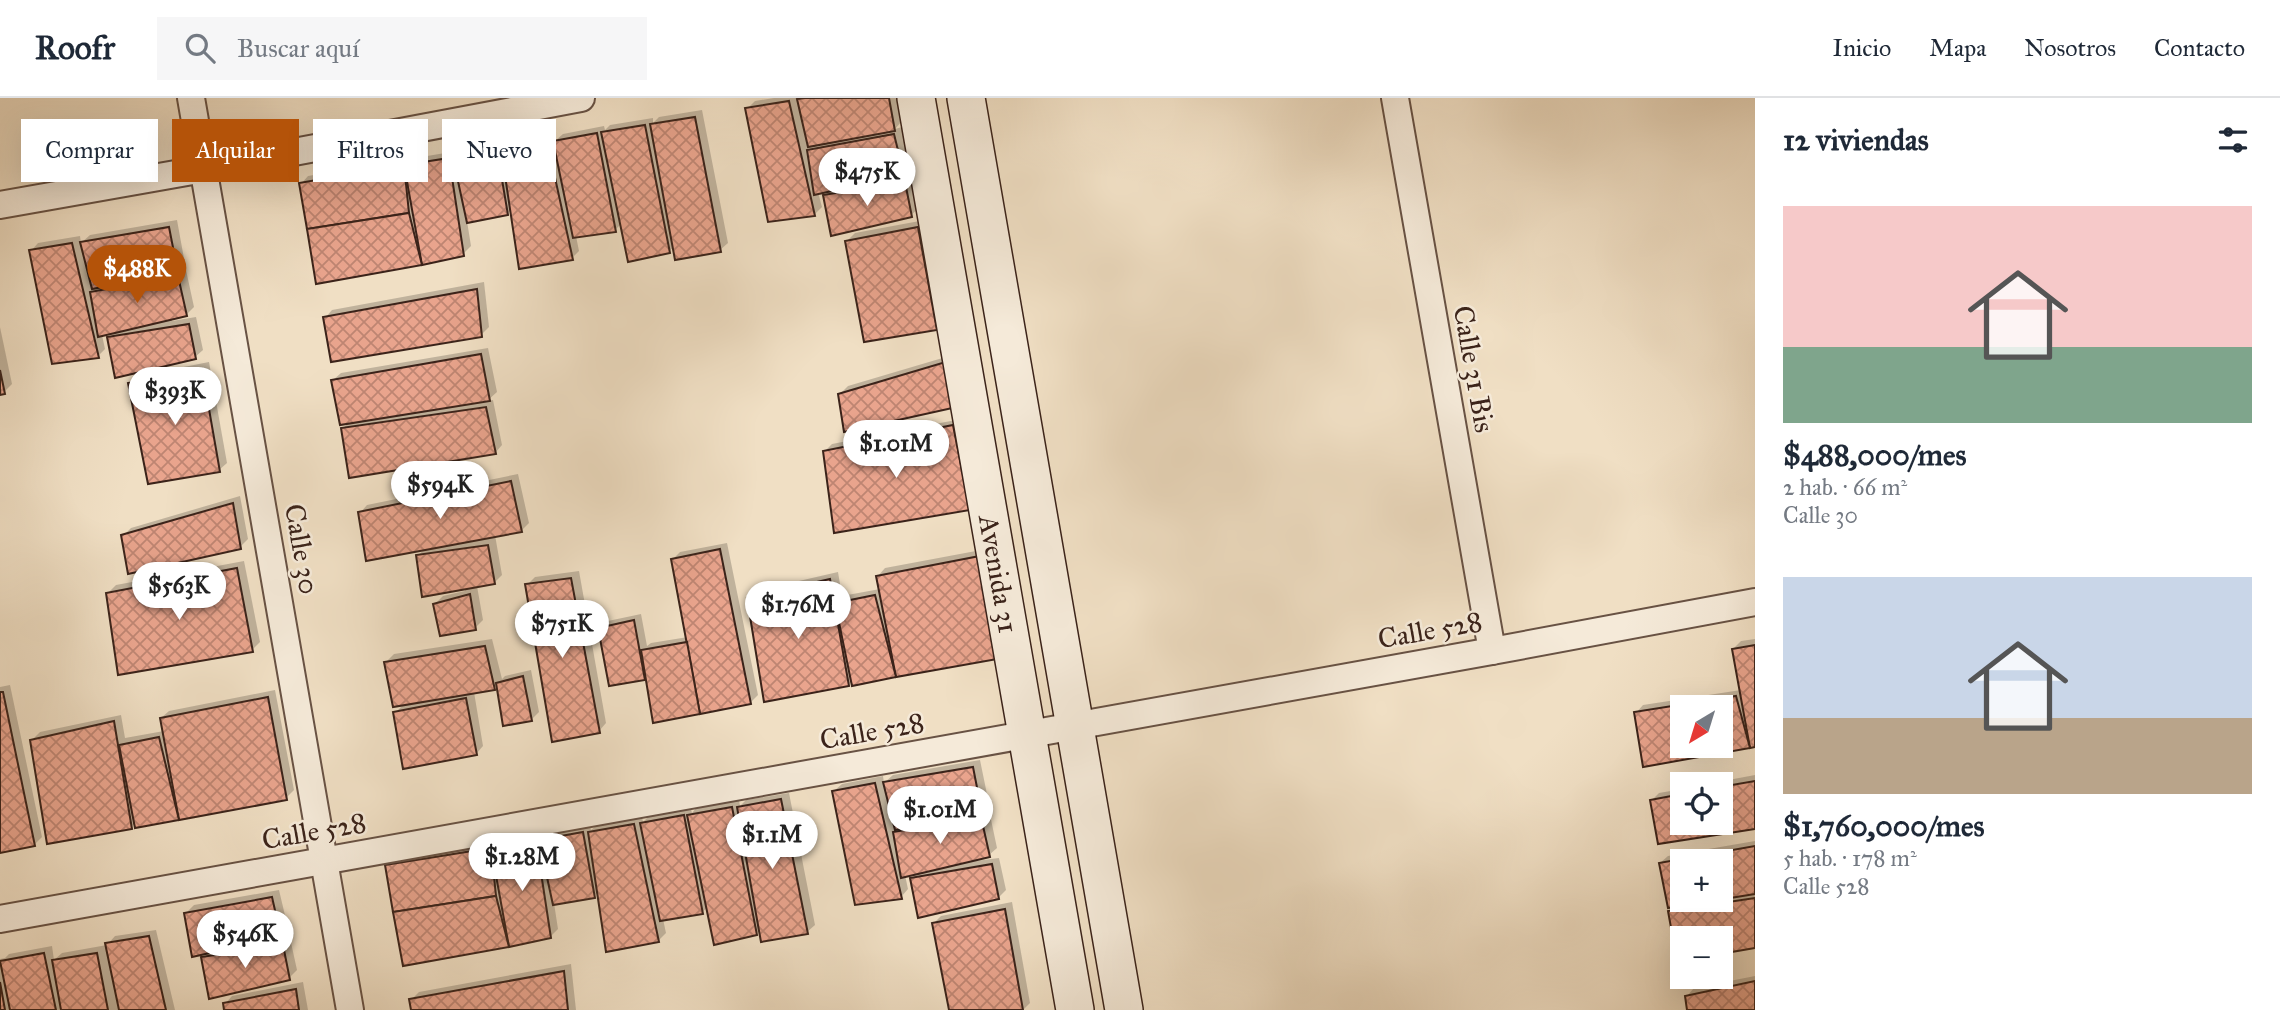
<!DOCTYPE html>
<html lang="es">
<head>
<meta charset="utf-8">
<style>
	:root { --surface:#fff; --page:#f6f6f7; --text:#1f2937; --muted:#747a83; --line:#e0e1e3; --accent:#b45309 }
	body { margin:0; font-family:"IM FELL Great Primer",serif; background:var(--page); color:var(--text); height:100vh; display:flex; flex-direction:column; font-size:26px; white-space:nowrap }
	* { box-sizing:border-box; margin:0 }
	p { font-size:23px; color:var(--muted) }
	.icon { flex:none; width:38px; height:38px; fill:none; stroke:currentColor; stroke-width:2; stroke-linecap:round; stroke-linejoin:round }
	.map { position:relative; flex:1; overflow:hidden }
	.side { display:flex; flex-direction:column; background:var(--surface); width:525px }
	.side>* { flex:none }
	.top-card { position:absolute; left:21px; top:21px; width:665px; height:63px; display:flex; gap:14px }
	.needle { width:46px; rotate:218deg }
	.fabs { position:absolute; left:1670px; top:597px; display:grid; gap:14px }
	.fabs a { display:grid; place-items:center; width:63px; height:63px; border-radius:0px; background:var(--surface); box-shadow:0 7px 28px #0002; font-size:35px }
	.price { position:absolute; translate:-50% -60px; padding:0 16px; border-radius:24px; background:#fff; color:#222; font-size:23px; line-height:46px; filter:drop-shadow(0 2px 4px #0008) }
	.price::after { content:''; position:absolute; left:50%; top:42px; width:21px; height:16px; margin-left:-10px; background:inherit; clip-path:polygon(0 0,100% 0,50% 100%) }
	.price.on { background:var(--accent); color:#fff }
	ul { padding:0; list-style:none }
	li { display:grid; align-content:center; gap:14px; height:371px; padding:0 28px }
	li span { display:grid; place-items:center; height:217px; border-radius:0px; color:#555 }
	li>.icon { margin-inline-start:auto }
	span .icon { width:126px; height:126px; fill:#fffc; stroke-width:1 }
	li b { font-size:30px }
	h2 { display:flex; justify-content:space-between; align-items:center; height:84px; padding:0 28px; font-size:30px }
	.chip { padding:0 24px; border-radius:0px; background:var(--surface); box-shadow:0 7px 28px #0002; font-size:24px; line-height:63px }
	.chip.on { background:var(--accent); color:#fff }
	header { display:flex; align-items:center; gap:42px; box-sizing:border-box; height:98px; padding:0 35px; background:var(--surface); border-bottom:2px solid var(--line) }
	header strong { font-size:33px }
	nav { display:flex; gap:38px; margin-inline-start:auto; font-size:24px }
	.search { width:490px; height:63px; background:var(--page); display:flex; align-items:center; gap:18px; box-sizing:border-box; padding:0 24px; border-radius:0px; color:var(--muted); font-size:26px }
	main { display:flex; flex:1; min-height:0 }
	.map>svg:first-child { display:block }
	.shadow { fill:#0003; fill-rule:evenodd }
	.building { fill:url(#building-cross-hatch); stroke:#3b231a; stroke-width:2; fill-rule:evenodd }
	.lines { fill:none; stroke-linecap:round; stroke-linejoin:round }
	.minor-casing { stroke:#685244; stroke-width:30 }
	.secondary-casing { stroke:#3b231a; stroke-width:40 }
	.minor { stroke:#f5ead9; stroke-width:26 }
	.secondary { stroke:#f5ead9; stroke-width:37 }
	.labels { text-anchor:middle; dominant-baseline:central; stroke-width:5; stroke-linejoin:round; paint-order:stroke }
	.street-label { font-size:28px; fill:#3b231a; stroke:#f5ead9 }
</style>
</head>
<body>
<header>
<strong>Roofr</strong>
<div class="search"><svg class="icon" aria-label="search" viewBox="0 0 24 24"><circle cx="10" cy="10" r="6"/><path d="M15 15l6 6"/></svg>Buscar aquí</div>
<nav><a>Inicio</a><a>Mapa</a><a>Nosotros</a><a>Contacto</a></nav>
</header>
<main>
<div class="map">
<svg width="1755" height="912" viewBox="0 0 1755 912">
	<defs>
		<pattern id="building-cross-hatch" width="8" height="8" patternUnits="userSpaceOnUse" patternTransform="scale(1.75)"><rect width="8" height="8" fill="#e9a48d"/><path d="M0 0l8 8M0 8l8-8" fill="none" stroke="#be8572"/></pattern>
	</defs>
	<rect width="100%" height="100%" fill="#f0dfc4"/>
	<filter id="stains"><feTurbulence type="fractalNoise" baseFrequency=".00286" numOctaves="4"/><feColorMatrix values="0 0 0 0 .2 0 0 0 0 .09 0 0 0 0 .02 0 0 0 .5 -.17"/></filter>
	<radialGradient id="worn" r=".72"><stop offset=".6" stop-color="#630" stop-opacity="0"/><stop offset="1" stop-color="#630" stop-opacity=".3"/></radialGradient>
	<g class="shadow">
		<polygon points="774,0 797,0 798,3 800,0 897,0 902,23 895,31 902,29 911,67 903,75 894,77 895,80 912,77 919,110 911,117 825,97 831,91 818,94 822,109 814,117 747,11 755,3"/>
		<polygon points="702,12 728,145 720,152 674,149 669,153 621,126 615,132 576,138 579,153 572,160 512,111 507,116 467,123 471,148 463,156 317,184 301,86 308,78 457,53 457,58 462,53 504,45 505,50 511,44 555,37 556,42 563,36 604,28 605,32 610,27 653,20 653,25 659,19"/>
		<polygon points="177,122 185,166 178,173 186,172 194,209 186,217 172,220 172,223 196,219 203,252 195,259 109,240 115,234 102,237 105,251 98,258 31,153 38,145 80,138 81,145 90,137"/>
		<polygon points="925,122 943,223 936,231 847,143 855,135"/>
		<polygon points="484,184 489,229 481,237 325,220 332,212"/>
		<polygon points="0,229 12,286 4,294 0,295"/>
		<polygon points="488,250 497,294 487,303 493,302 502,347 495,355 343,330 350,324 333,282 341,275"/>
		<polygon points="956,256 964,299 840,296 848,288"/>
		<polygon points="209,264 227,365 219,372 130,285 138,278"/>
		<polygon points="961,321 977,403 825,353 832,346"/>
		<polygon points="518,376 529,425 521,433 495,437 502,477 494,485 477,488 483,522 475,530 435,506 443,498 465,493 464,490 418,457 425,451 360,415 367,407"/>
		<polygon points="240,398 248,441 240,449 123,438 131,430"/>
		<polygon points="727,445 758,597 750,605 647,580 611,586 600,531 608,523 641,516 647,548 651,545 688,539 673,461 680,454"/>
		<polygon points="992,450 1003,558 853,586 853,582 848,587 749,500 756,493 838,474 842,498 880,491 878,478 885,470"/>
		<polygon points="244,463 260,544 252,552 108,495 116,487"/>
		<polygon points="579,473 606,625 599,633 527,487 535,479"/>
		<polygon points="492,541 502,581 505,578 531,572 539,614 531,622 498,587 494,590 474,594 483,648 476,656 395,615 404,606 386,564 394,556"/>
		<path d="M1755,541V647L1645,667L1636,615L1643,607L1741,592L1733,551L1741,543ZM1682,609H1720V648H1682Z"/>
		<polygon points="10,587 42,739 34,747 0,753 0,589"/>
		<polygon points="275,592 294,692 286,700 137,728 136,724 131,729 32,642 40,634 121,617 125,640 164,633 161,620 169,613"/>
		<polygon points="980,662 989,706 982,713 989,712 997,750 989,757 975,761 975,763 999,760 1006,792 998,800 912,780 918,774 905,777 908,791 901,799 834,693 842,686 883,678 884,685 893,677"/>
		<polygon points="1755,677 1755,729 1659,744 1652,702 1659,695 1682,691 1682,724 1720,724 1720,686 1707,686"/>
		<polygon points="789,695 815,827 807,834 761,831 756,836 708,809 702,814 663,821 666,835 658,843 598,794 594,798 554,805 558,831 550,839 404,866 387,768 395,760 543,736 544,740 549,735 590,728 591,732 597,727 642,719 643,724 649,718 691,711 692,715 696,710 739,702 740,708 746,702"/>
		<path d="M1755,743V848L1720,840L1670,813L1676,807L1660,765L1668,758ZM1682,763H1720V802H1682Z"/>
		<polygon points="279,792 288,830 280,838 267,841 267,844 290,840 297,872 289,880 203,860 210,854 186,815 194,807"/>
		<polygon points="1012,804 1030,905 1023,912 950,912 934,825 941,818"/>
		<polygon points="156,832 175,912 0,912 0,861 5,860 9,856 52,848 54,862 62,855 107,847 115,838"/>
		<polygon points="571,866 576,912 413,912 411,902 419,894"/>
		<polygon points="1755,878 1755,912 1689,912 1687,898 1694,890"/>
		<polygon points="303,884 308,912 226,912 225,906 232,898"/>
	</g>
	<g class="building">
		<polygon points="805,0 889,0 895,33 808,49 797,1"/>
		<polygon points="789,3 815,118 768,124 745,10"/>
		<polygon points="695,19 721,154 675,162 650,26"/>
		<polygon points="645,27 670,155 628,164 601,34"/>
		<polygon points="597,35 616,134 573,140 553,43"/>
		<polygon points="894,36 904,77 814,97 807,52"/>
		<polygon points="547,43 573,162 519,171 501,51"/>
		<polygon points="497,52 508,117 467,125 453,60"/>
		<polygon points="449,60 464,158 422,167 404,67"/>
		<polygon points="404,67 409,115 307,131 299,85"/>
		<polygon points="905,84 912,119 831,138 823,97"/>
		<polygon points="409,115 422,167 316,186 307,131"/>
		<polygon points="169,129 178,175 92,191 80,144"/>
		<polygon points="918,129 937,232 864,244 845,143"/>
		<polygon points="72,145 99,260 52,266 29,152"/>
		<polygon points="178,178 187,218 98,239 90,194"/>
		<polygon points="477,191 482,239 331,264 323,219"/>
		<polygon points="189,226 196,261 115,280 107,239"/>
		<polygon points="481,256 490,303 340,327 331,282"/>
		<polygon points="949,263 957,309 844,334 838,296"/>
		<polygon points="202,271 220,374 148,386 128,285"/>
		<polygon points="0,272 5,296 0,297"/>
		<polygon points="486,309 496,356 349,380 341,330"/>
		<polygon points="953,327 970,412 834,435 823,353"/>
		<polygon points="511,383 522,434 366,463 358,414"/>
		<polygon points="233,405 241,451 128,476 121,437"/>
		<polygon points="488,447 495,486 422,499 416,457"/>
		<polygon points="720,451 751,606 700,616 671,461"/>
		<polygon points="985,457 1003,560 896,579 876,478"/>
		<polygon points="237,470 253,554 118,577 106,495"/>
		<polygon points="571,480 600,635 552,644 525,486"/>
		<polygon points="830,481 849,588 764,604 747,500"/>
		<polygon points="470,496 476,532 440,538 433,506"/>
		<polygon points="875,497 896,579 852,588 835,505"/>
		<polygon points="634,522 645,582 609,588 598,530"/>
		<polygon points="687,544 700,616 653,625 641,552"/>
		<polygon points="1755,547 1755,649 1750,650 1732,551"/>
		<polygon points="485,548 495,592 393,609 384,564"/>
		<polygon points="523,578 532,623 503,628 496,585"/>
		<polygon points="0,594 3,594 35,748 0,755"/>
		<path d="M1736,598L1750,650L1643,669L1634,614ZM1682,609H1720V648H1682Z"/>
		<polygon points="268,599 287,702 179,722 160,620"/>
		<polygon points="466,600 477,657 403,671 393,614"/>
		<polygon points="114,623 132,731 47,746 30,642"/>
		<polygon points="159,639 179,722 135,730 119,647"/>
		<polygon points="973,669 982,715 895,732 883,684"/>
		<polygon points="1755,683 1755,731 1658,746 1650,702 1682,696 1682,724 1720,724 1720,689"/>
		<polygon points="875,685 902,801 855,807 832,693"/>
		<polygon points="781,701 808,836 761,844 737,709"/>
		<polygon points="732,709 757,837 714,847 687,717"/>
		<polygon points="684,717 703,816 660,823 640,725"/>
		<polygon points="981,719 990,759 901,780 893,734"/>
		<polygon points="634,726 659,844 606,854 588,734"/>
		<polygon points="583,734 595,800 553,807 539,742"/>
		<polygon points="536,742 551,840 509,849 491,750"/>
		<path d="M1755,748V796L1668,810L1659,765ZM1682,763H1720V802H1682Z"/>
		<polygon points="491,750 496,798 393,814 385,767"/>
		<polygon points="992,766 999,801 918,820 910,780"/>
		<polygon points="496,798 509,849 403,868 393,814"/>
		<polygon points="272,799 281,839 192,859 184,815"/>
		<polygon points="1755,800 1755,850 1720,856 1720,840 1682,840 1682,862 1677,863 1668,813"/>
		<polygon points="1005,811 1023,912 949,912 932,825"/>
		<polygon points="149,838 166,912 119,912 105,845"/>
		<polygon points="283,847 290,882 209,901 201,859"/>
		<polygon points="44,855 56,912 10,912 0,863"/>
		<polygon points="97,855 108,912 61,912 52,862"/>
		<polygon points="564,873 568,912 411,912 409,901"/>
		<polygon points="1755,883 1755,912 1687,912 1685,898"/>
		<polygon points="0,884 5,912 0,912"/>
		<polygon points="296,891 299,912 224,912 223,905"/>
	</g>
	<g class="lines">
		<g class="minor-casing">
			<g id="minor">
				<polyline points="191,0 350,912"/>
				<polyline points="1395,0 1492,553"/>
				<polyline points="0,107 204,71 581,0"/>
				<polyline points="0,821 1492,553 1755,504"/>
			</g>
		</g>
		<g class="secondary-casing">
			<g id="secondary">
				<path id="s1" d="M916,0L1075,912"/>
				<polyline points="966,0 1124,912"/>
			</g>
		</g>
		<use href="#minor" class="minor"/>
		<use href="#secondary" class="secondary"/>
	</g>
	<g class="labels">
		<g class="street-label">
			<text transform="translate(1474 271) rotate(80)">Calle 31 Bis</text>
			<text transform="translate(302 451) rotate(80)">Calle 30</text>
			<text stroke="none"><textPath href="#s1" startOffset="483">Avenida 31</textPath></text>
			<text transform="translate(1430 532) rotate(-10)">Calle 528</text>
			<text transform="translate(872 633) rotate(-10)">Calle 528</text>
			<text transform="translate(314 733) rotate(-10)">Calle 528</text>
		</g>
	</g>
	<rect width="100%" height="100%" filter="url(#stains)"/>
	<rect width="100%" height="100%" fill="url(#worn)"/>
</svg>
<div class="fabs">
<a><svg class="needle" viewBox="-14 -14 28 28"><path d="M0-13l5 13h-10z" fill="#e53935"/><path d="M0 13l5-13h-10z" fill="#747a83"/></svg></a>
<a><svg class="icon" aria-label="locate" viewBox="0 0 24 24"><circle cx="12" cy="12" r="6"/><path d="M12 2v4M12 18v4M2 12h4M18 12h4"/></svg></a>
<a>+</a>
<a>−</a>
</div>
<b class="price" style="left:867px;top:110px">$475K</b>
<b class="price on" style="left:137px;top:207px">$488K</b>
<b class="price" style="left:175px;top:329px">$393K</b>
<b class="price" style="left:896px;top:382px">$1.01M</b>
<b class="price" style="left:440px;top:423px">$594K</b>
<b class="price" style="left:179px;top:524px">$563K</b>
<b class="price" style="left:798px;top:543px">$1.76M</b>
<b class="price" style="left:562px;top:562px">$751K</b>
<b class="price" style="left:940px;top:748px">$1.01M</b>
<b class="price" style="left:772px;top:773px">$1.1M</b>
<b class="price" style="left:522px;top:795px">$1.28M</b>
<b class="price" style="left:245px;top:872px">$546K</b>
<div class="top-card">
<a class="chip">Comprar</a>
<a class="chip on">Alquilar</a>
<a class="chip">Filtros</a>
<a class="chip">Nuevo</a>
</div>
</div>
<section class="side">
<h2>12 viviendas<svg class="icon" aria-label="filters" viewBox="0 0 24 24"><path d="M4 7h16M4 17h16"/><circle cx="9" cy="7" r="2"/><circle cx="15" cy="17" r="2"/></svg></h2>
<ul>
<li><span style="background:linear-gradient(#f6c9c9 65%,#7fa58c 0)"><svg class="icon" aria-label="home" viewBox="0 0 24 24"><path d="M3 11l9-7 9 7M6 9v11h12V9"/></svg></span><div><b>$488,000/mes</b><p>2 hab. · 66 m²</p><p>Calle 30</p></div></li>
<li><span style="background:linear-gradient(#c9d6e8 65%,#b9a48a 0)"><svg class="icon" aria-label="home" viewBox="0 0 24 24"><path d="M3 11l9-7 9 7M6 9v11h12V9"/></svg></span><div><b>$1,760,000/mes</b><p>5 hab. · 178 m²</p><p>Calle 528</p></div></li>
</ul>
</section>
</main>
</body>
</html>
